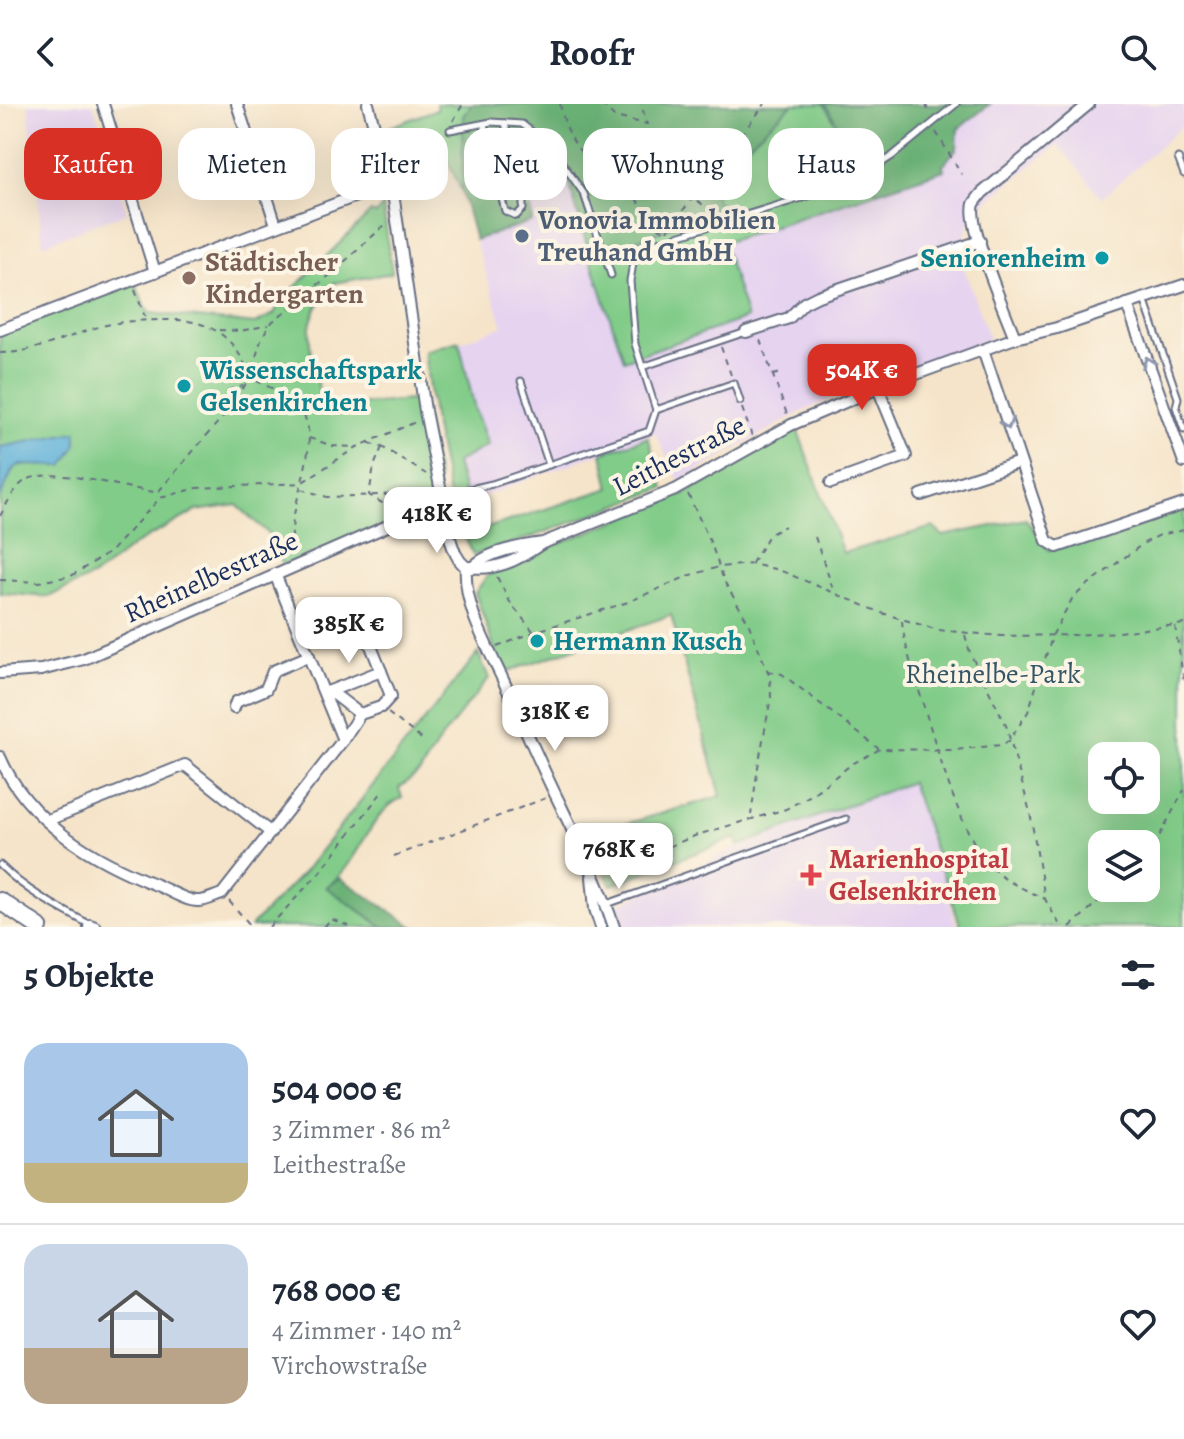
<!DOCTYPE html>
<html lang="de">
<head>
<meta charset="utf-8">
<style>
	:root { --surface:#fff; --page:#f6f6f7; --text:#1f2937; --muted:#747a83; --line:#e0e1e3; --accent:#d93025 }
	body { margin:0; font-family:Alegreya,serif; background:var(--page); color:var(--text); height:100vh; display:flex; flex-direction:column; font-size:30px; white-space:nowrap }
	* { box-sizing:border-box; margin:0 }
	p { font-size:26px; color:var(--muted) }
	.icon { flex:none; width:44px; height:44px; fill:none; stroke:currentColor; stroke-width:2; stroke-linecap:round; stroke-linejoin:round }
	.map { position:relative; height:823px; overflow:hidden }
	.panel { display:flex; flex-direction:column; background:var(--surface); flex:1 }
	.panel>* { flex:none }
	.guide { position:absolute; left:24px; top:24px; width:1136px; height:72px; display:flex; gap:16px }
	.controls { position:absolute; left:1088px; top:638px; display:grid; gap:16px }
	.controls a { display:grid; place-items:center; width:72px; height:72px; border-radius:16px; background:var(--surface); box-shadow:0 8px 32px #0002; font-size:40px }
	.price { position:absolute; translate:-50% -68px; padding:0 18px; border-radius:16px; background:#fff; color:#222; font-size:26px; line-height:52px; filter:drop-shadow(0 2px 4px #0008) }
	.price::after { content:''; position:absolute; left:50%; top:48px; width:24px; height:18px; margin-left:-12px; background:inherit; clip-path:polygon(0 0,100% 0,50% 100%) }
	.price.current { background:var(--accent); color:#fff }
	ul { padding:0; list-style:none }
	li { display:flex; align-items:center; gap:24px; height:200px; padding:0 24px }
	li+li { border-top:2px solid var(--line) }
	li span { display:grid; place-items:center; flex:none; width:224px; height:160px; border-radius:24px; color:#555 }
	li>.icon { margin-inline-start:auto }
	span .icon { width:96px; height:96px; fill:#fffc; stroke-width:1 }
	li b { font-size:34px }
	h2 { display:flex; justify-content:space-between; align-items:center; height:96px; padding:0 24px; font-size:34px }
	.chip { padding:0 28px; border-radius:24px; background:var(--surface); box-shadow:0 8px 32px #0002; font-size:28px; line-height:72px }
	.chip.current { background:var(--accent); color:#fff }
	header { display:flex; justify-content:space-between; align-items:center; height:104px; padding:0 24px; background:var(--surface); font-size:36px; font-weight:700 }
	.map>svg:first-child { display:block }
	.built { fill:#e6d3f0 }
	.green { fill:#82cc89; stroke:#4e7e74; stroke-width:2; fill-rule:evenodd }
	.forest { fill:#69b075; stroke:#42706a; stroke-width:2 }
	.water { fill:#5db1d9; stroke:#3c709c; stroke-width:2 }
	.lines { fill:none; stroke-linecap:round; stroke-linejoin:round }
	.lane-casing { stroke:#676e83; stroke-width:9 }
	.street-casing { stroke:#676e83; stroke-width:14 }
	.primary-casing { stroke:#676e83; stroke-width:20 }
	.path { stroke:#676e83; stroke-width:2; stroke-dasharray:6 6; stroke-linecap:butt }
	.lane { stroke:#fff; stroke-width:5 }
	.street { stroke:#fff; stroke-width:10 }
	.primary { stroke:#fff; stroke-width:16 }
	.oneway { stroke:#8d97ae }
	.service-dot { fill:#5c6f8a; stroke:#fcf5e5; stroke-width:3 }
	.culture-dot { fill:#0f9aa8; stroke:#fcf5e5; stroke-width:3 }
	.education-dot { fill:#8d6e63; stroke:#fcf5e5; stroke-width:3 }
	.health-dot { fill:#e0444e; stroke:#fcf5e5; stroke-width:3 }
	.labels { text-anchor:middle; dominant-baseline:central; stroke-width:8; stroke-linejoin:round; paint-order:stroke }
	.service-label { font-size:28px; font-weight:bold; fill:#4e5e75; stroke:#fcf5e5; text-anchor:start }
	.culture-label { font-size:28px; font-weight:bold; fill:#0d838f; stroke:#fcf5e5; text-anchor:start }
	.education-label { font-size:28px; font-weight:bold; fill:#785e54; stroke:#fcf5e5; text-anchor:start }
	.street-label { font-size:28px; fill:#1b2f5e; stroke:#fcf5e5 }
	.park-label { font-size:28px; fill:#355669; stroke:#fcf5e5 }
	.health-label { font-size:28px; font-weight:bold; fill:#be3a42; stroke:#fcf5e5; text-anchor:start }
</style>
</head>
<body>
<header><svg class="icon" aria-label="back" viewBox="0 0 24 24"><path d="M15 5l-7 7 7 7"/></svg>Roofr<svg class="icon" aria-label="search" viewBox="0 0 24 24"><circle cx="10" cy="10" r="6"/><path d="M15 15l6 6"/></svg></header>
<div class="map">
<svg width="1184" height="823" viewBox="0 0 1184 823">
	<rect width="100%" height="100%" fill="#fcf5e5"/>
	<filter id="ink" filterUnits="userSpaceOnUse"><feTurbulence type="fractalNoise" baseFrequency=".0125" numOctaves="2"/><feDisplacementMap in="SourceGraphic" scale="16" xChannelSelector="R" yChannelSelector="G"/><feConvolveMatrix kernelMatrix="1 2 1 2 8 2 1 2 1" color-interpolation-filters="sRGB"/></filter>
	<filter id="wash" filterUnits="userSpaceOnUse"><feTurbulence type="fractalNoise" baseFrequency=".006" numOctaves="4" result="noise"/><feDisplacementMap in="SourceGraphic" scale="32" xChannelSelector="R" yChannelSelector="G"/><feGaussianBlur stdDeviation="1.8" result="paint"/><feColorMatrix in="noise" values="0 0 0 0 0 0 0 0 0 0 0 0 0 0 0 0 0 1.4 0 .05"/><feComposite in="paint" operator="in"/></filter>
	<g filter="url(#wash)">
		<rect width="100%" height="100%" fill="#f5e4c9"/>
		<g class="built">
			<polygon points="28,0 93,0 127,109 96,119 43,141"/>
			<polygon points="990,0 1184,0 1184,20 1102,94 1058,41 985,98 967,121 966,130 956,141 989,235 854,285 797,310 679,377 655,329 470,397 464,388 456,359 488,341 475,306 460,238 503,222 475,136 532,117 528,83 566,67 722,139 943,67 943,61 957,44 958,25"/>
			<polygon points="911,678 931,730 957,823 593,823 620,800 738,742"/>
		</g>
		<g class="green">
			<polygon points="436,0 472,0 463,12 462,88 441,42 394,53 388,24 437,5"/>
			<polygon points="793,0 824,0 877,88 723,139 747,214 624,256 590,153 633,139 720,104 707,77"/>
			<path d="M383,102L392,169L334,179C324,191 312,207 310,223C307,245 319,282 323,304L421,295L438,375L435,403L283,461L269,430L237,401L196,407L135,440L96,471L48,493L0,489V230L135,178L145,204L150,209L255,220L274,210L280,198L371,108L376,110Z"/>
			<polygon points="459,237 475,306 488,341 456,359 464,388 481,426 610,384 602,349 648,333 664,384 529,434 473,451 450,398 433,313 424,247"/>
			<path d="M796,322L843,449L933,423L943,432L1026,415L1049,446L1184,403V823H961L911,678L738,742L735,734L611,781L588,731L721,692L671,511L503,569L475,489L487,472L540,447L690,387ZM1102,652H1146V696H1102ZM1102,740H1146V784H1102Z"/>
			<path d="M478,549L489,574L440,636L420,668L399,684L402,694C369,707 358,763 326,783L383,823H250L303,769Z"/>
		</g>
		<g class="forest">
			<polygon points="472,0 793,0 707,77 721,104 590,153 566,68 528,83 532,117 475,136 462,88 463,12"/>
			<polygon points="825,0 990,0 958,25 957,44 943,61 944,66 877,88"/>
			<polygon points="340,774 414,823 383,823 326,783"/>
		</g>
		<polygon class="water" points="76,328 76,342 63,362 19,361 13,365 0,394 0,343"/>
	</g>
	<g filter="url(#ink)">
		<g class="lines">
			<g class="lane-casing">
				<g id="lane">
					<polyline points="484,20 505,107 516,112 523,105 523,97 505,19"/>
					<polyline points="450,26 491,18 522,20 542,36 563,60 584,90 611,171"/>
					<polyline points="1178,54 1184,70"/>
					<polyline points="1144,195 1178,294 1176,303 1184,326"/>
					<polyline points="642,263 746,228"/>
					<polyline points="521,277 549,361"/>
					<polyline points="656,306 734,279 740,297"/>
					<polyline points="466,386 492,380 649,327 656,306 635,240 630,177 634,153 645,144 661,137 851,79 891,53 956,0"/>
					<path d="M0,761C26,787 57,803 89,820"/>
					<polyline points="607,800 846,715"/>
				</g>
			</g>
			<g class="street-casing">
				<g id="street">
					<polyline points="103,0 155,168"/>
					<polyline points="237,0 276,121"/>
					<polyline points="368,0 394,96 425,307 442,393 437,410"/>
					<polyline points="1127,200 1184,358"/>
					<polyline points="0,226 391,79"/>
					<polyline points="746,228 789,214 804,199 818,192 980,137"/>
					<path d="M1015,234C1006,210 967,121 974,100C976,96 979,93 982,89L1089,0"/>
					<polyline points="983,246 1047,437 1057,443 1184,400"/>
					<polyline points="831,379 906,352 878,284"/>
					<polyline points="921,391 1020,358"/>
					<path d="M437,410C453,424 448,449 466,463"/>
					<path d="M466,463C463,502 488,543 504,578C523,619 540,660 560,700C579,741 600,780 614,823"/>
					<path d="M468,463C496,467 517,457 541,440"/>
					<path d="M472,464C487,447 522,442 543,439L675,386L791,321L878,284L1015,234L1057,224L1184,181"/>
					<polyline points="275,470 343,636"/>
					<polyline points="0,569 41,566 84,555 401,416 425,406 437,410"/>
					<polyline points="330,587 381,567"/>
					<polyline points="327,588 330,587 360,610"/>
					<polyline points="234,604 236,598 266,585 273,567 309,552"/>
					<path d="M0,653C28,719 95,757 159,782C170,787 188,798 199,797C206,797 215,792 222,790L343,636L360,610L381,603L391,592L369,537"/>
					<polyline points="48,716 185,661 270,728"/>
					<polyline points="592,773 595,805 601,823"/>
					<polyline points="89,823 90,821 95,823"/>
				</g>
			</g>
			<g class="primary-casing">
				<polyline id="primary" points="0,797 39,823"/>
			</g>
			<g class="path">
				<path d="M560,0C564,22 577,54 600,62C610,65 620,66 630,72L637,96L652,119L666,128"/>
				<polyline points="602,0 614,13 647,20 641,0"/>
				<polyline points="926,0 929,11"/>
				<polyline points="453,17 463,0"/>
				<polyline points="936,28 962,71"/>
				<polyline points="679,82 716,111"/>
				<polyline points="668,126 765,0"/>
				<polyline points="135,186 145,213"/>
				<polyline points="219,226 241,227 268,221"/>
				<polyline points="760,236 788,313"/>
				<polyline points="721,243 731,271"/>
				<path d="M0,249C38,249 70,230 106,221C129,216 150,216 173,216C213,216 237,236 250,273C265,283 285,287 297,301C331,339 279,408 295,451"/>
				<polyline points="773,271 781,269"/>
				<polyline points="228,286 243,282"/>
				<polyline points="742,304 752,332"/>
				<polyline points="309,334 333,342 357,343"/>
				<polyline points="369,339 382,343 426,370"/>
				<polyline points="382,343 374,362 369,391 397,408"/>
				<polyline points="301,385 327,393 428,389"/>
				<polyline points="688,390 712,442 724,477 747,516 770,573 771,593 758,663 751,711"/>
				<path d="M0,412C6,402 12,388 21,380C45,357 127,387 158,388L232,302L250,273L262,233L272,218L330,171L387,119"/>
				<polyline points="815,433 833,485"/>
				<polyline points="752,459 769,431 785,422"/>
				<polyline points="497,473 511,500 533,527"/>
				<polyline points="0,476 39,478 71,472 110,448 160,394 197,384 301,379 357,343 418,317"/>
				<path d="M902,517C905,546 915,572 923,600C938,646 959,729 992,764C1005,778 1027,786 1045,795"/>
				<polyline points="1175,522 1184,578"/>
				<polyline points="965,531 970,549 1006,621 1030,708 1045,795 1061,823"/>
				<polyline points="497,543 534,528 628,498 688,472 719,463 752,460 779,466 882,509 938,526 1001,532 1075,531 1119,528 1184,520"/>
				<polyline points="768,567 782,570 879,645"/>
				<polyline points="388,609 423,636"/>
				<polyline points="1146,751 1153,744 1184,686"/>
				<polyline points="394,752 546,694"/>
				<polyline points="601,764 626,760 697,731 786,705 811,691 852,660 880,645 954,646 1001,641 1009,637 1028,608 1053,530 1072,495 1086,482 1144,439 1160,431 1184,426"/>
				<polyline points="229,797 252,823"/>
				<polyline points="269,823 320,768 382,688"/>
				<polyline points="324,823 331,815 351,823"/>
				<polyline points="1070,823 1113,784"/>
			</g>
			<use href="#lane" class="lane"/>
			<use href="#street" class="street"/>
			<use href="#primary" class="primary"/>
		</g>
		<defs><path id="oneway-chevron" d="M-2-3.5L2.5 0L-2 3.5" fill="none" stroke-width="1.6" stroke-linecap="round" stroke-linejoin="round" transform="scale(2)"/></defs>
		<g class="oneway">
			<use href="#oneway-chevron" transform="translate(1148 258) rotate(-110)"/>
			<use href="#oneway-chevron" transform="translate(1007 320) rotate(72)"/>
		</g>
	</g>
	<circle class="service-dot" cx="522" cy="132" r="8"/>
	<g class="culture-dot">
		<circle cx="1102" cy="154" r="8"/>
		<circle cx="184" cy="282" r="8"/>
		<circle cx="537" cy="537" r="8"/>
	</g>
	<circle class="education-dot" cx="189" cy="174" r="8"/>
	<path class="health-dot" d="M807 759h8v8h8v8h-8v8h-8v-8h-8v-8h8z"/>
	<g class="labels">
		<g class="service-label">
			<text x="538" y="116">Vonovia Immobilien<tspan x="538" dy="32">Treuhand GmbH</tspan></text>
		</g>
		<g class="culture-label">
			<text x="1086" y="154" text-anchor="end">Seniorenheim</text>
			<text x="200" y="266">Wissenschaftspark<tspan x="200" dy="32">Gelsenkirchen</tspan></text>
			<text x="553" y="537">Hermann Kusch</text>
		</g>
		<g class="education-label">
			<text x="205" y="158">Städtischer<tspan x="205" dy="32">Kindergarten</tspan></text>
		</g>
		<g class="street-label">
			<text transform="translate(679 352) rotate(-27)">Leithestraße</text>
			<text transform="translate(211 473) rotate(-24)">Rheinelbestraße</text>
		</g>
		<g class="park-label">
			<text x="993" y="570">Rheinelbe-Park</text>
		</g>
		<g class="health-label">
			<text x="829" y="755">Marienhospital<tspan x="829" dy="32">Gelsenkirchen</tspan></text>
		</g>
	</g>
</svg>
<div class="controls">
<a><svg class="icon" aria-label="locate" viewBox="0 0 24 24"><circle cx="12" cy="12" r="6"/><path d="M12 2v4M12 18v4M2 12h4M18 12h4"/></svg></a>
<a><svg class="icon" aria-label="layers" viewBox="0 0 24 24"><path d="M12 4l9 5-9 5-9-5zM3 14l9 5 9-5"/></svg></a>
</div>
<b class="price current" style="left:862px;top:308px">504K €</b>
<b class="price" style="left:437px;top:451px">418K €</b>
<b class="price" style="left:349px;top:561px">385K €</b>
<b class="price" style="left:555px;top:649px">318K €</b>
<b class="price" style="left:619px;top:787px">768K €</b>
<div class="guide">
<a class="chip current">Kaufen</a>
<a class="chip">Mieten</a>
<a class="chip">Filter</a>
<a class="chip">Neu</a>
<a class="chip">Wohnung</a>
<a class="chip">Haus</a>
</div>
</div>
<section class="panel">
<h2>5 Objekte<svg class="icon" aria-label="filters" viewBox="0 0 24 24"><path d="M4 7h16M4 17h16"/><circle cx="9" cy="7" r="2"/><circle cx="15" cy="17" r="2"/></svg></h2>
<ul>
<li><span style="background:linear-gradient(#a9c7e8 75%,#c2b280 0)"><svg class="icon" aria-label="home" viewBox="0 0 24 24"><path d="M3 11l9-7 9 7M6 9v11h12V9"/></svg></span><div><b>504 000 €</b><p>3 Zimmer · 86 m²</p><p>Leithestraße</p></div><svg class="icon" aria-label="heart" viewBox="0 0 24 24"><path d="M12 20l-8-8c-3-5 5-10 8-4 3-6 11-1 8 4z"/></svg></li>
<li><span style="background:linear-gradient(#c9d6e8 65%,#b9a48a 0)"><svg class="icon" aria-label="home" viewBox="0 0 24 24"><path d="M3 11l9-7 9 7M6 9v11h12V9"/></svg></span><div><b>768 000 €</b><p>4 Zimmer · 140 m²</p><p>Virchowstraße</p></div><svg class="icon" aria-label="heart" viewBox="0 0 24 24"><path d="M12 20l-8-8c-3-5 5-10 8-4 3-6 11-1 8 4z"/></svg></li>
</ul>
</section>
</body>
</html>
